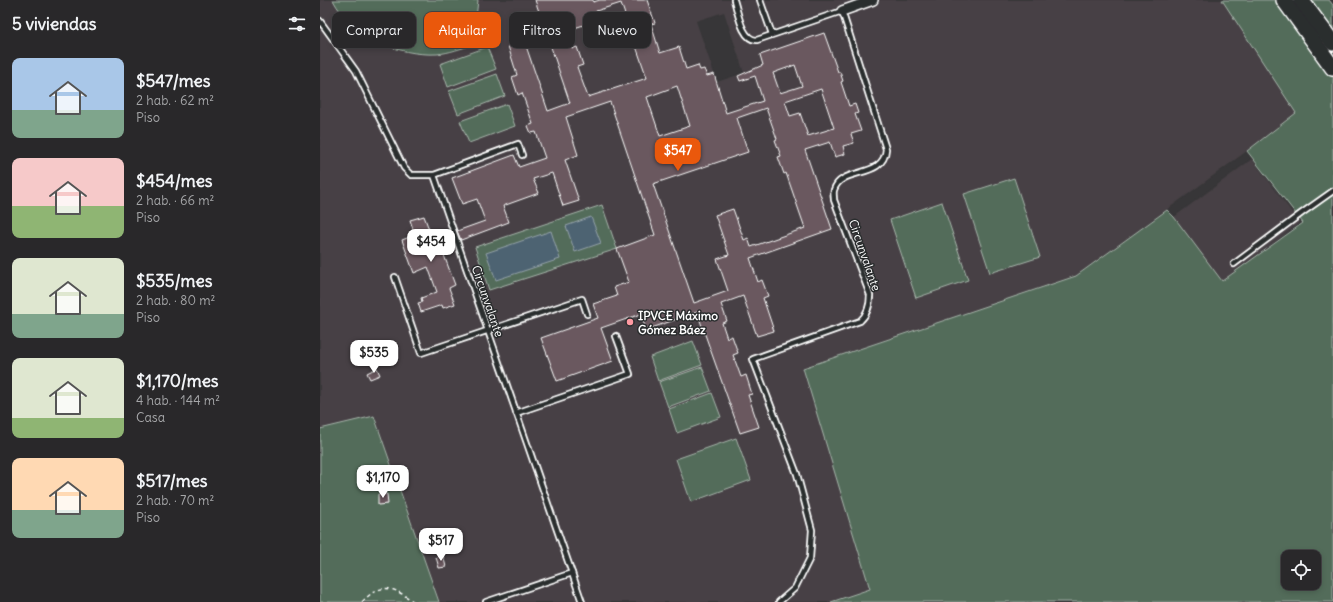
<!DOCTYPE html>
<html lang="es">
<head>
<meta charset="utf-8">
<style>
	:root { --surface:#29282a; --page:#353436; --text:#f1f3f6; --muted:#a5a6a8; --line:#454447; --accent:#ea580c }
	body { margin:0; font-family:Delius,sans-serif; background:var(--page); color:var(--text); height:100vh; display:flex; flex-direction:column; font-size:15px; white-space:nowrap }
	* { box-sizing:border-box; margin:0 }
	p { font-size:13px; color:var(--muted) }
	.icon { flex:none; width:22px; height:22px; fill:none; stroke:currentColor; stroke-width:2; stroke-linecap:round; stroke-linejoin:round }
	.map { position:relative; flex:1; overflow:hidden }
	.panel { display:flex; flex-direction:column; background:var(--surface); width:320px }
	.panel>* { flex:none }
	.guide { position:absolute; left:12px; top:12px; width:380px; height:36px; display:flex; gap:8px }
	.tools { position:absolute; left:961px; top:550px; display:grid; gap:8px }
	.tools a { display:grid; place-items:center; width:40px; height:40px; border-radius:8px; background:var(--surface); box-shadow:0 2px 6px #0003,0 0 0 1px var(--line); font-size:20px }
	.price { position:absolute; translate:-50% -34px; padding:0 9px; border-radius:8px; background:#fff; color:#222; font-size:13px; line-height:26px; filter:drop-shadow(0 1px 2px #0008) }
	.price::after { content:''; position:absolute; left:50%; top:24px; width:12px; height:9px; margin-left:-6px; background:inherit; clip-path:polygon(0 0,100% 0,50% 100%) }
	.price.on { background:var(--accent); color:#fff }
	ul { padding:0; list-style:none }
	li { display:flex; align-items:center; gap:12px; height:100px; padding:0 12px }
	li span { display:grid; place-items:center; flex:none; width:112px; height:80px; border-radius:8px; color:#555 }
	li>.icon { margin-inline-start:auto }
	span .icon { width:48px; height:48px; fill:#fffc; stroke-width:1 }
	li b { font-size:17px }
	h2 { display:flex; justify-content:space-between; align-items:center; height:48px; padding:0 12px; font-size:17px }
	.tag { padding:0 14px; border-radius:8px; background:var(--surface); box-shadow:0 2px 6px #0003,0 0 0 1px var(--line); font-size:14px; line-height:36px }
	.tag.on { background:var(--accent); color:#fff }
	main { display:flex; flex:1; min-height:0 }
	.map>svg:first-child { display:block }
	.built { fill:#464044; fill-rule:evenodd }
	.green { fill:#526c5a; stroke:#a8b6ac; fill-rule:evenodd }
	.water { fill:#4e6472; stroke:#95a2aa }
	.building { fill:#6a585f; stroke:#fff; fill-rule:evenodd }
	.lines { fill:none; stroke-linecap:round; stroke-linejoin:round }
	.service-casing { stroke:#fff; stroke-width:8 }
	.minor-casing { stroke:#fff; stroke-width:12 }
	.trunk-casing { stroke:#fff; stroke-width:18 }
	.path { stroke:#fff; stroke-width:1.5; stroke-dasharray:4 3; stroke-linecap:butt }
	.service { stroke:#2a2d2e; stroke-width:4.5 }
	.minor { stroke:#2a2d2e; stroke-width:9 }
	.trunk { stroke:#2a2d2e; stroke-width:15 }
	.poi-dot { fill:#ff9aa2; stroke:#2a2d2e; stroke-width:1.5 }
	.labels { text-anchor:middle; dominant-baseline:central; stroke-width:3; stroke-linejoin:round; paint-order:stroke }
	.street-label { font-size:12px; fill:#fff; stroke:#2a2d2e }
	.poi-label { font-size:12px; font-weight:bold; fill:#fff; stroke:#2a2d2e; text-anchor:start }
</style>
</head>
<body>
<main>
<section class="panel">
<h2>5 viviendas<svg class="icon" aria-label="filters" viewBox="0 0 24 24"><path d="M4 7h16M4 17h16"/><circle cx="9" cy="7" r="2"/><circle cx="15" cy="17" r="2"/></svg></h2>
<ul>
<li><span style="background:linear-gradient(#a9c7e8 65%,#7fa58c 0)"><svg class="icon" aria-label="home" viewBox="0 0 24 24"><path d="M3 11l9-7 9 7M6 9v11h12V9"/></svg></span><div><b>$547/mes</b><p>2 hab. · 62 m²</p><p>Piso</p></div></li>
<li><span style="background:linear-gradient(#f6c9c9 60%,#8fb573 0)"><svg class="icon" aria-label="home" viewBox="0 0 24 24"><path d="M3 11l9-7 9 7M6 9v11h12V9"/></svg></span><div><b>$454/mes</b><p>2 hab. · 66 m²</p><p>Piso</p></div></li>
<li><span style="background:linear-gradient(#dfe7d0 70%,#7fa58c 0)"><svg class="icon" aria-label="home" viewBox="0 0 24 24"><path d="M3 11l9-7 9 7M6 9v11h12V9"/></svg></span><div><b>$535/mes</b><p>2 hab. · 80 m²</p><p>Piso</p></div></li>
<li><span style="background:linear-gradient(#dfe7d0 75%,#8fb573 0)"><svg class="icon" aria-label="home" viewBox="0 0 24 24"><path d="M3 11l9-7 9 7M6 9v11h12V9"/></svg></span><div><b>$1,170/mes</b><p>4 hab. · 144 m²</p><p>Casa</p></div></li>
<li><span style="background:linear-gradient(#ffd9b3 65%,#7fa58c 0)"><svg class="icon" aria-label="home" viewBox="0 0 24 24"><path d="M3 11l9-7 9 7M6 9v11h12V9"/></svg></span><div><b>$517/mes</b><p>2 hab. · 70 m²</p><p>Piso</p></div></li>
</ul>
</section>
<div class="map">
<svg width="1013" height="602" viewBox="0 0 1013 602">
	<rect width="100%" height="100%" fill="#373638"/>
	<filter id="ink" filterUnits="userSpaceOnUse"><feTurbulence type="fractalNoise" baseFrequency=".025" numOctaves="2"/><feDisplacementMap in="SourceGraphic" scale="8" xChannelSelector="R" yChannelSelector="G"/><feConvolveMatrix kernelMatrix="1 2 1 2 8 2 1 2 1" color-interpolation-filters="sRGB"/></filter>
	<g filter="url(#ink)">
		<g class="built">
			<path d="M0,0H904L979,113L756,276L484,368L551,589L511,602H119L54,416L0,429ZM404,12L424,73L397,82L376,21Z"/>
			<polygon points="932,159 980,223 902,282 854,217"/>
		</g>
		<g class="green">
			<path d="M13,0H158L153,45C142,48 129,53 117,54C77,56 32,36 13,0Z"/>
			<path d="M902,0H1009L1013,5V602H511L550,589L483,368L756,276L847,210L854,217L902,281L983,223L927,151L976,113ZM968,557H994V583H968Z"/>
			<polygon points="167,47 176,69 128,87 120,64"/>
			<polygon points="177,74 185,96 138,114 129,91"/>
			<polygon points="187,104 195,126 149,143 140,121"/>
			<polygon points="694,178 720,257 670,273 644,194"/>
			<polygon points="622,202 648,280 596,298 570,220"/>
			<polygon points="282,205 297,249 169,290 155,247"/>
			<polygon points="373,341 382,365 338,381 330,357"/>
			<polygon points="382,367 391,391 348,407 339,382"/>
			<polygon points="392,393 401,417 357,433 349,409"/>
			<polygon points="54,416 119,602 0,602 0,429"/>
			<polygon points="416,438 431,480 371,502 356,459"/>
		</g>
		<g class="water">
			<polygon points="271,217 281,243 255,252 246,226"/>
			<polygon points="231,231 240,259 176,280 166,253"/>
		</g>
		<g class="building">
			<path d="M215,0H273V2L280,0H327L335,23L331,24L340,53L359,47L366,69L378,65L380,70L384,69L387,76L394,74L406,113L443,101L435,76L420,81L418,76L443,65L440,55L504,33L518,72H520L523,81L521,82L529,106L535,104L538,113L535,114L541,131L531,134L534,143L523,146L525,154L515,157L510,142L485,150L512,229L430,258L438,282L442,280L448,296L443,298L454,331L437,336L423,296L401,304L407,321L402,323L407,338L412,336L418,353L413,355L421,377L426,375L432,394L428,395L439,427L420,433L377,312L326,330L321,314L281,328L293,361L237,381L221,338L278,318L273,304L297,296L294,287L309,282L297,249L335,235L290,102L246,117L258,155L245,160L259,201L243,206L232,173L213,179L219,193L183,206L189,222L141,240L137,231L165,221L157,199L142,204L132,178L194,155L199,167L225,158L216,132L211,133L208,126L213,124L202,93L198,95L192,77L197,75L188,46L204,40L228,111L250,103ZM301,3L327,78L268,97L257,67L263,65L257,47L252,49L245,31L279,20L276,11ZM475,65L482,86L460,93L453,73ZM357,86L370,126L340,136L327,97ZM501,89L514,128L488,136L480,113L470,116L465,101ZM446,108L457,139L455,140L461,156L458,157L464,174L466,173L485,228L431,247L428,238L424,240L413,209L395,215L409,255L397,259L408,291L374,303L333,184L428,152L417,118Z"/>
			<polygon points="104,216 113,240 130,234 133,243 121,247 135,285 129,288 135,304 123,308 122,305 101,312 98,303 102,302 101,298 117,292 108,267 94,273 82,240 95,235 90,220"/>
			<polygon points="57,368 60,375 50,379 47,373"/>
			<polygon points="58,494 67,494 68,504 58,505"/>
			<polygon points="123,555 126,567 119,568 116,557"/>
		</g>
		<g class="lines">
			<g class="service-casing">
				<g id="service">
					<path d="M414,0C418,12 422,41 437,40L522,11L566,149C564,180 521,166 514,190C513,193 514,197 514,200L550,295C550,305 548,314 540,321L433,359L477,474L492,530L490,558L475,588L459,602"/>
					<polyline points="440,0 452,34"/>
					<polyline points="0,21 36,71 84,168 91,175 114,175 262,602"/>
					<polyline points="114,175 198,144 202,155"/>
					<polyline points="914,264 982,213 1013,191"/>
					<polyline points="75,277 101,353 262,299 267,314"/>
					<polyline points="196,413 310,374 296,336"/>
					<polyline points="166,602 252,573"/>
				</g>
			</g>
			<g class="minor-casing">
				<polyline id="minor" points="522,11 553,0"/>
			</g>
			<g class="trunk-casing">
				<g id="trunk">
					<polyline points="964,0 1013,68"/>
					<polyline points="981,0 1013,43"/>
				</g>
			</g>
			<path class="path" d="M42,602C62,581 73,587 94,602"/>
			<use href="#service" class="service"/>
			<use href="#minor" class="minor"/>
			<use href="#trunk" class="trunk"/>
		</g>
	</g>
	<circle class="poi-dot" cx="310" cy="322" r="4"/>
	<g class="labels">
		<g class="street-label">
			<text transform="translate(545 255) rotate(71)">Circunvalante</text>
			<text transform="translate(168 301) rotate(71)">Circunvalante</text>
		</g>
		<g class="poi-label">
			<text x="318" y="315">IPVCE Máximo<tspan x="318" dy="14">Gómez Báez</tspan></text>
		</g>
	</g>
</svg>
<div class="tools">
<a><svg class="icon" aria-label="locate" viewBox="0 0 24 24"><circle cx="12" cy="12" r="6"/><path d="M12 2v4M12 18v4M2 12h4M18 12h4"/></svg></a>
</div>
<b class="price on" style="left:358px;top:172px">$547</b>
<b class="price" style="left:111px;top:263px">$454</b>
<b class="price" style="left:54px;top:374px">$535</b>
<b class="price" style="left:63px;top:499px">$1,170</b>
<b class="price" style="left:121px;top:562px">$517</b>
<div class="guide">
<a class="tag">Comprar</a>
<a class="tag on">Alquilar</a>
<a class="tag">Filtros</a>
<a class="tag">Nuevo</a>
</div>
</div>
</main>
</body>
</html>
